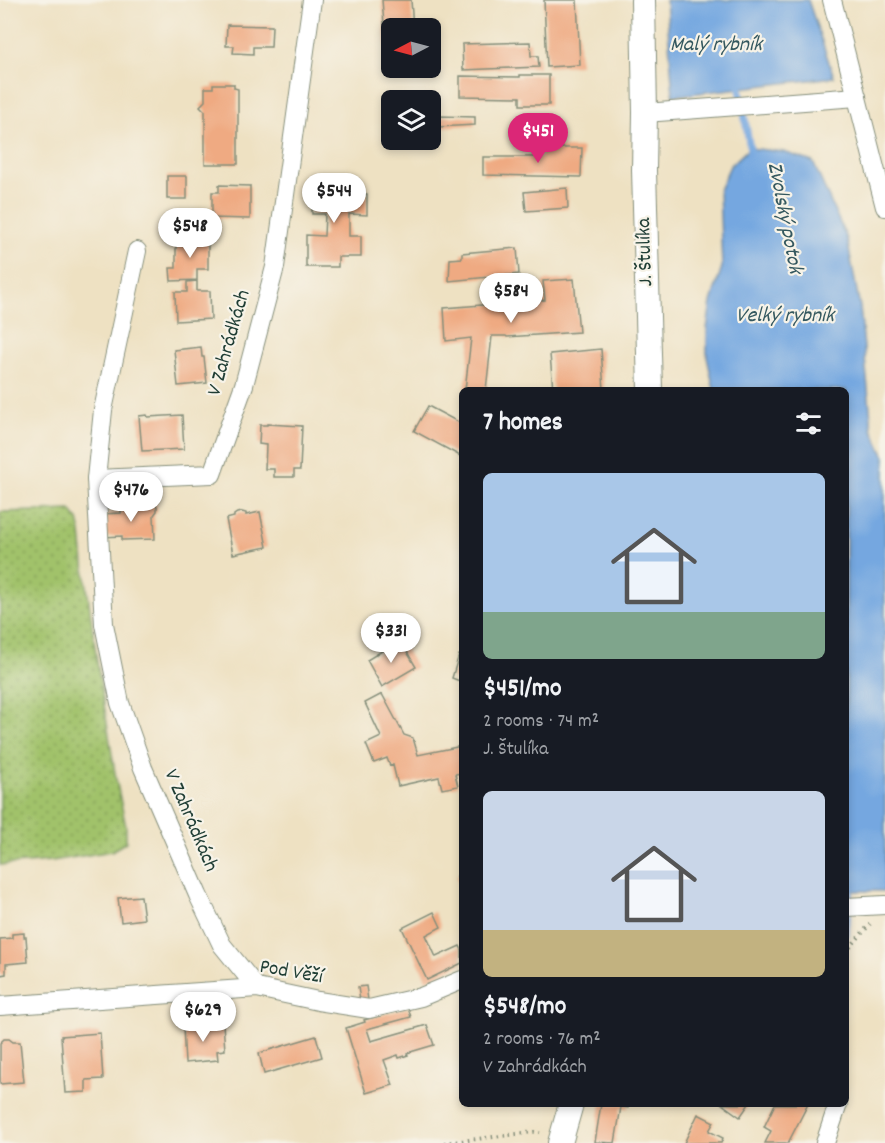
<!DOCTYPE html>
<html lang="en">
<head>
<meta charset="utf-8">
<style>
	:root { --surface:#171b24; --page:#242831; --text:#f1f3f6; --muted:#9ea1a6; --accent:#db2777 }
	body { margin:0; font-family:Dekko,sans-serif; background:var(--page); color:var(--text); height:100vh; display:flex; flex-direction:column; font-size:22px; white-space:nowrap }
	* { box-sizing:border-box; margin:0 }
	p { font-size:20px; color:var(--muted) }
	.icon { flex:none; width:33px; height:33px; fill:none; stroke:currentColor; stroke-width:2; stroke-linecap:round; stroke-linejoin:round }
	.map { position:relative; flex:1; overflow:hidden }
	.drawer { position:absolute; left:459px; top:387px; width:390px; height:720px; display:flex; flex-direction:column; background:var(--surface); border-radius:9px; box-shadow:0 3px 9px #0003 }
	.drawer>* { flex:none }
	.needle { width:39px; rotate:264deg }
	.fabs { position:absolute; left:381px; top:18px; display:grid; gap:12px }
	.fabs a { display:grid; place-items:center; width:60px; height:60px; border-radius:9px; background:var(--surface); box-shadow:0 3px 9px #0003; font-size:30px }
	.price { position:absolute; translate:-50% -51px; padding:0 14px; border-radius:21px; background:#fff; color:#222; font-size:20px; line-height:39px; filter:drop-shadow(0 2px 3px #0008) }
	.price::after { content:''; position:absolute; left:50%; top:36px; width:18px; height:14px; margin-left:-9px; background:inherit; clip-path:polygon(0 0,100% 0,50% 100%) }
	.price.on { background:var(--accent); color:#fff }
	ul { padding:0; list-style:none }
	li { display:grid; align-content:center; gap:12px; height:318px; padding:0 24px }
	li span { display:grid; place-items:center; height:186px; border-radius:9px; color:#555 }
	li>.icon { margin-inline-start:auto }
	span .icon { width:108px; height:108px; fill:#fffc; stroke-width:1 }
	li b { font-size:26px }
	h2 { display:flex; justify-content:space-between; align-items:center; height:72px; padding:0 24px; font-size:26px }
	.map>svg:first-child { display:block }
	.grass { fill:url(#grass-dots); stroke:#60804f; stroke-width:1.5 }
	.water { fill:#74a7e0; stroke:#4a728a; stroke-width:1.5 }
	.lines { fill:none; stroke-linecap:round; stroke-linejoin:round }
	.stream { stroke:#74a7e0; stroke-width:7 }
	.building { fill:#efaa82 }
	.minor-casing { stroke:#868f7b; stroke-width:20 }
	.tertiary-casing { stroke:#868f7b; stroke-width:26 }
	.path { stroke:#868f7b; stroke-width:4; stroke-dasharray:1.5 4.5; stroke-linecap:butt }
	.minor { stroke:#fff; stroke-width:18 }
	.tertiary { stroke:#fff; stroke-width:24 }
	.labels { text-anchor:middle; dominant-baseline:central; stroke-width:4.5; stroke-linejoin:round; paint-order:stroke }
	.street-label { font-size:21px; fill:#1f3d34; stroke:#f7f3e8 }
	.water-label { font-size:22px; font-style:italic; fill:#34585f; stroke:#f7f3e8 }
</style>
</head>
<body>
<div class="map">
<svg width="885" height="1143" viewBox="0 0 885 1143">
	<defs>
		<pattern id="grass-dots" width="8" height="8" patternUnits="userSpaceOnUse" patternTransform="scale(1.5)"><rect width="8" height="8" fill="#a1c26a"/><path d="M2 2h.1M6 6h.1" fill="none" stroke="#839f58" stroke-width="1.8" stroke-linecap="round"/></pattern>
	</defs>
	<rect width="100%" height="100%" fill="#f7f3e8"/>
	<filter id="ink" filterUnits="userSpaceOnUse"><feTurbulence type="fractalNoise" baseFrequency=".0167" numOctaves="2"/><feDisplacementMap in="SourceGraphic" scale="12" xChannelSelector="R" yChannelSelector="G"/><feConvolveMatrix kernelMatrix="1 2 1 2 8 2 1 2 1" color-interpolation-filters="sRGB"/></filter>
	<filter id="wash" filterUnits="userSpaceOnUse"><feTurbulence type="fractalNoise" baseFrequency=".008" numOctaves="4" result="noise"/><feDisplacementMap in="SourceGraphic" scale="24" xChannelSelector="R" yChannelSelector="G"/><feGaussianBlur stdDeviation="1.35" result="paint"/><feColorMatrix in="noise" values="0 0 0 0 0 0 0 0 0 0 0 0 0 0 0 0 0 1.4 0 .05"/><feComposite in="paint" operator="in"/></filter>
	<g filter="url(#wash)">
		<rect width="100%" height="100%" fill="#eee1c2"/>
		<polygon class="grass" points="71,510 78,520 81,532 84,564 96,655 116,779 126,827 126,842 112,851 52,861 0,865 0,512"/>
		<g class="water">
			<polygon points="666,0 808,0 834,77 673,96"/>
			<polygon points="749,148 784,152 813,162 847,239 860,307 872,429 885,457 885,891 846,891 846,390 714,390 707,357 707,329 711,302 722,267 719,190 730,166"/>
		</g>
		<g class="lines">
			<g class="stream">
				<polyline points="740,89 751,155"/>
				<polyline points="846,934 850,891 850,884"/>
			</g>
		</g>
		<g id="blocks">
			<g class="building">
				<polygon points="382,0 411,0 413,28 392,28 392,47 386,48"/>
				<polygon points="544,0 577,0 580,65 547,67"/>
				<polygon points="227,25 272,26 271,47 253,47 253,54 233,53 234,46 226,46"/>
				<polygon points="530,42 531,56 538,56 539,67 463,70 462,44"/>
				<polygon points="520,75 549,75 549,105 520,105 520,97 460,96 460,76 520,77"/>
				<polygon points="213,84 234,84 234,88 238,89 238,164 205,164 205,111 200,106 205,101 205,88 213,88"/>
				<polygon points="438,116 475,117 475,125 438,127"/>
				<polygon points="542,148 582,148 581,177 483,175 483,157 541,157"/>
				<rect x="167" y="176" width="20" height="23"/>
				<polygon points="312,180 345,180 345,193 367,194 367,215 349,214 349,236 361,236 361,257 338,257 338,267 306,267 306,235 324,236 325,214 312,214"/>
				<polygon points="219,185 250,186 250,219 212,218 212,192 219,192"/>
				<polygon points="567,188 568,208 526,211 524,192"/>
				<polygon points="176,239 208,239 208,269 197,269 197,280 171,281 170,268 176,268"/>
				<polygon points="517,248 519,274 449,281 450,259 462,258 462,253"/>
				<polygon points="574,279 579,332 507,337 506,336 492,336 486,390 465,390 471,338 446,341 444,308 545,300 543,281"/>
				<polygon points="197,281 197,291 210,291 211,319 176,321 175,292 187,292 187,282"/>
				<polygon points="201,347 202,357 204,357 207,383 178,386 174,350"/>
				<polygon points="601,349 604,390 553,390 550,354"/>
				<polygon points="428,406 462,424 462,457 414,431"/>
				<polygon points="147,415 148,417 182,415 184,449 142,451 139,416"/>
				<polygon points="267,424 302,426 300,470 294,470 294,477 274,477 274,469 265,469 266,445 259,444 260,425 267,425"/>
				<polygon points="148,503 153,503 157,506 157,511 154,515 155,539 122,540 122,536 103,537 102,514 121,513 121,508 145,507"/>
				<polygon points="242,512 246,513 246,515 260,512 267,547 233,554 226,519 234,517 234,515 237,513"/>
				<polygon points="400,640 416,667 382,687 367,660"/>
				<polygon points="459,655 462,655 462,682 452,678"/>
				<polygon points="382,694 404,735 413,738 418,755 462,746 462,773 455,774 458,786 442,789 439,777 398,786 393,765 390,766 387,758 374,763 366,744 381,737 365,703"/>
				<polygon points="462,874 462,894 461,894 457,876"/>
				<polygon points="141,896 144,919 121,922 118,898"/>
				<polygon points="434,912 441,927 426,935 436,957 460,946 462,950 462,963 427,980 402,928"/>
				<polygon points="24,933 24,937 26,937 28,962 6,964 6,974 0,975 0,939 12,938 12,934"/>
				<polygon points="366,986 368,1000 360,1001 358,987"/>
				<polygon points="408,1008 411,1017 367,1029 371,1041 427,1025 434,1045 407,1053 408,1055 399,1058 398,1055 384,1060 393,1085 366,1093 346,1028 365,1022 364,1020"/>
				<polygon points="223,1024 225,1050 217,1051 218,1060 185,1063 183,1027"/>
				<polygon points="100,1033 103,1079 86,1080 86,1092 65,1093 61,1036"/>
				<polygon points="316,1036 322,1057 264,1074 259,1053"/>
				<polygon points="4,1039 9,1039 13,1042 20,1042 24,1082 0,1084 0,1043"/>
				<polygon points="601,1104 628,1104 628,1108 621,1107 615,1143 595,1142"/>
				<polygon points="722,1104 749,1104 740,1117"/>
				<polygon points="775,1104 808,1104 788,1143 765,1143 771,1131 764,1127"/>
				<polygon points="698,1114 714,1122 709,1131 723,1138 721,1143 684,1143"/>
			</g>
		</g>
	</g>
	<g filter="url(#ink)">
		<use href="#blocks" fill-opacity="0" stroke="#868f7b" stroke-width="1.5"/>
		<g class="lines">
			<g class="minor-casing">
				<g id="minor">
					<polyline points="832,0 885,207"/>
					<polyline points="645,113 857,97"/>
					<polyline points="137,251 103,410 96,479 104,624 120,703 143,768 198,895 222,945 257,988"/>
					<polyline points="96,479 212,474 244,385 275,267 312,0"/>
					<polyline points="846,907 885,905"/>
					<polyline points="0,1006 257,988 318,1001 369,1009 421,997 462,980"/>
					<polyline points="825,1143 838,1104"/>
				</g>
			</g>
			<g class="tertiary-casing">
				<g id="tertiary">
					<polyline points="643,0 645,113 644,170 650,390"/>
					<polyline points="560,1143 571,1104"/>
				</g>
			</g>
			<g class="path">
				<polyline points="846,952 870,924"/>
				<polyline points="444,1143 534,1132 540,1133"/>
			</g>
			<use href="#minor" class="minor"/>
			<use href="#tertiary" class="tertiary"/>
		</g>
	</g>
	<g class="labels">
		<g class="street-label">
			<text transform="translate(646 252) rotate(-92)">J. Štulíka</text>
			<text transform="translate(230 343) rotate(-74)">V Zahrádkách</text>
			<text transform="translate(190 821) rotate(67)">V Zahrádkách</text>
			<text transform="translate(291 973) rotate(10)">Pod Věží</text>
		</g>
		<g class="water-label">
			<text x="716" y="45">Malý rybník</text>
			<text transform="translate(784 218) rotate(79)">Zvolský potok</text>
			<text x="785" y="316">Velký rybník</text>
		</g>
	</g>
</svg>
<div class="fabs">
<a><svg class="needle" viewBox="-14 -14 28 28"><path d="M0-13l5 13h-10z" fill="#e53935"/><path d="M0 13l5-13h-10z" fill="#9ea1a6"/></svg></a>
<a><svg class="icon" aria-label="layers" viewBox="0 0 24 24"><path d="M12 4l9 5-9 5-9-5zM3 14l9 5 9-5"/></svg></a>
</div>
<b class="price on" style="left:538px;top:164px">$451</b>
<b class="price" style="left:334px;top:224px">$544</b>
<b class="price" style="left:190px;top:259px">$548</b>
<b class="price" style="left:511px;top:324px">$584</b>
<b class="price" style="left:131px;top:523px">$476</b>
<b class="price" style="left:391px;top:664px">$331</b>
<b class="price" style="left:203px;top:1043px">$629</b>
<section class="drawer">
<h2>7 homes<svg class="icon" aria-label="filters" viewBox="0 0 24 24"><path d="M4 7h16M4 17h16"/><circle cx="9" cy="7" r="2"/><circle cx="15" cy="17" r="2"/></svg></h2>
<ul>
<li><span style="background:linear-gradient(#a9c7e8 75%,#7fa58c 0)"><svg class="icon" aria-label="home" viewBox="0 0 24 24"><path d="M3 11l9-7 9 7M6 9v11h12V9"/></svg></span><div><b>$451/mo</b><p>2 rooms · 74 m²</p><p>J. Štulíka</p></div></li>
<li><span style="background:linear-gradient(#c9d6e8 75%,#c2b280 0)"><svg class="icon" aria-label="home" viewBox="0 0 24 24"><path d="M3 11l9-7 9 7M6 9v11h12V9"/></svg></span><div><b>$548/mo</b><p>2 rooms · 76 m²</p><p>V Zahrádkách</p></div></li>
</ul>
</section>
</div>
</body>
</html>
